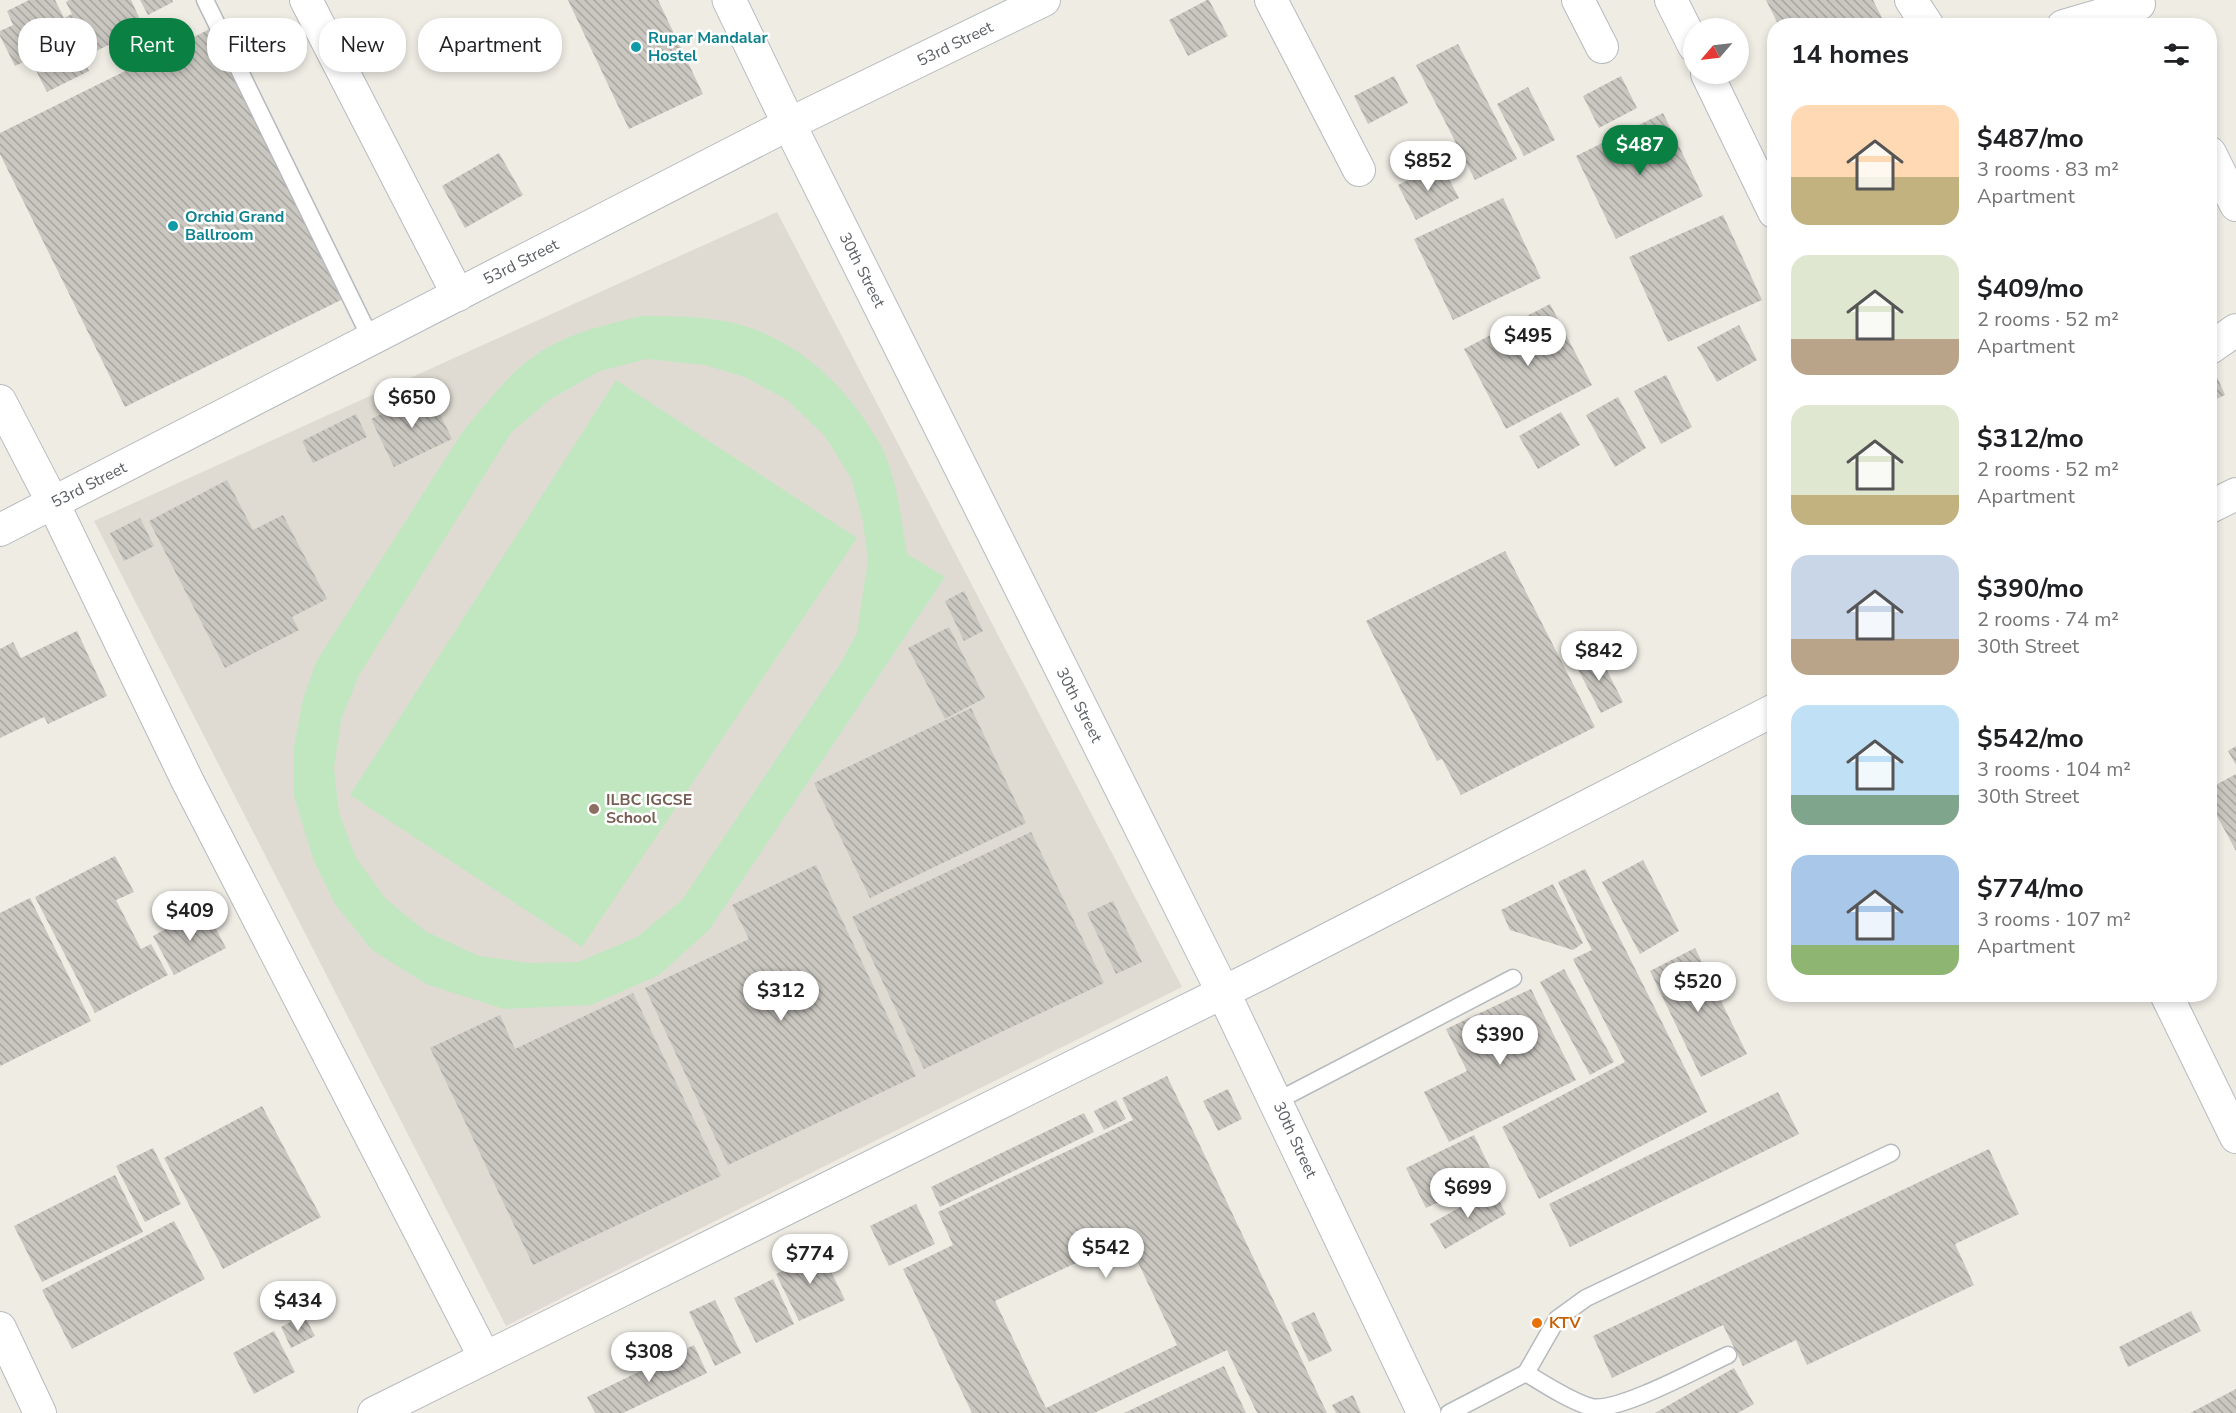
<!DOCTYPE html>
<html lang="en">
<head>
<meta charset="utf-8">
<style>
	:root { --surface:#fff; --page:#f6f6f6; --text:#202124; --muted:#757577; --accent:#0b8043 }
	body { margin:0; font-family:"Nunito Sans",sans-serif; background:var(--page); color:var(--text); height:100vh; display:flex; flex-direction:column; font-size:22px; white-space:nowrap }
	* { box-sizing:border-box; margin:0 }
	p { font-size:20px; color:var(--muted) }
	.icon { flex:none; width:33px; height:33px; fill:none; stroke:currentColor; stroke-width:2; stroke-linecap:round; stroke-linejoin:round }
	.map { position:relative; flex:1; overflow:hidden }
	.side { position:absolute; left:1767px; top:18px; width:450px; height:984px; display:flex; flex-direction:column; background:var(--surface); border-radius:24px; box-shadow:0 3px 9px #0003 }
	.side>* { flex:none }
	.top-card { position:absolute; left:18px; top:18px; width:570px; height:54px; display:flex; gap:12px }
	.needle { width:39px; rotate:242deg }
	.controls { position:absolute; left:1683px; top:18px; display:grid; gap:12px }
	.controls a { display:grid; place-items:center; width:66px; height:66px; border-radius:50%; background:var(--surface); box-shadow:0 3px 9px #0003; font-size:30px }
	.price { position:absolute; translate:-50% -51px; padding:0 14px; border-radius:21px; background:#fff; color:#222; font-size:20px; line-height:39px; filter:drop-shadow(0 2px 3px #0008) }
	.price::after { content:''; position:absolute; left:50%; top:36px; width:18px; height:14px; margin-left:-9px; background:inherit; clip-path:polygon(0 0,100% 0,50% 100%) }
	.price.active { background:var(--accent); color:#fff }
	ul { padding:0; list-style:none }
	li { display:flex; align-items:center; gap:18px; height:150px; padding:0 24px }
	li span { display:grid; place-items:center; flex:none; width:168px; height:120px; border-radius:18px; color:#555 }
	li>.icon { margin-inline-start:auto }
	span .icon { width:72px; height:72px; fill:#fffc; stroke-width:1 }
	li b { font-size:26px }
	h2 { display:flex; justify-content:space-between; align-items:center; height:72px; padding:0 24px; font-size:26px }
	.tag { padding:0 21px; border-radius:24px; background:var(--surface); box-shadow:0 3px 9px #0003; font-size:21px; line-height:54px }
	.tag.active { background:var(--accent); color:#fff }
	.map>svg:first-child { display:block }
	.education { fill:#dfdbd2 }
	.pitch { fill:#c1e7c0; fill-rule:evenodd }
	.building { fill:url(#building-back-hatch); fill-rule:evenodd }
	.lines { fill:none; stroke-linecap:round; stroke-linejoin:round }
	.service-casing { stroke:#b6babe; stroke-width:19 }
	.minor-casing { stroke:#b6babe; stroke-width:34 }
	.secondary-casing { stroke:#b7bbc0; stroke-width:35 }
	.service { stroke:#fff; stroke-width:16 }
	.minor { stroke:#fff; stroke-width:32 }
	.secondary { stroke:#fff; stroke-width:33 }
	.culture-dot { fill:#0f9aa8; stroke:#fff; stroke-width:2 }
	.education-dot { fill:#8d6e63; stroke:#fff; stroke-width:2 }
	.food-dot { fill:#e8710a; stroke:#fff; stroke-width:2 }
	.labels { text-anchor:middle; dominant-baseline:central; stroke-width:5; stroke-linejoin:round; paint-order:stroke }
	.culture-label { font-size:16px; font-weight:bold; fill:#0d838f; stroke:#fff; text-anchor:start }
	.street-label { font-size:16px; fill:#5c6065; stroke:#fff }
	.education-label { font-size:16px; font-weight:bold; fill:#785e54; stroke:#fff; text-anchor:start }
	.food-label { font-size:16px; font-weight:bold; fill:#c56008; stroke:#fff; text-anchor:start }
</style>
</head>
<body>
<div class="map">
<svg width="2236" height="1413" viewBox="0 0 2236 1413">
	<defs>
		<pattern id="building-back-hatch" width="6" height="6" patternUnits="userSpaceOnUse" patternTransform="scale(1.5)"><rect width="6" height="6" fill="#cac7c1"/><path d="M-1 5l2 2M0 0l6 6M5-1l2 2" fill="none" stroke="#a7a5a0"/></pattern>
	</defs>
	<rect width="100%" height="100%" fill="#efece4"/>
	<polygon class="education" points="777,212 1182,987 506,1326 94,521"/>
	<g class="pitch">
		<path d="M642,316C674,316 710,316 741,325C795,340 841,382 870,428C875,436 881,444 884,452C898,484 901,520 907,554L945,577L709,930L659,975L591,1005L504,1009L426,984L372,950L335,904L313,859L294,796V746L303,699L316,662L461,434C486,404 511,369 545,349C575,331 609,324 642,316ZM647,359L705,365L745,377L787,400L824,435L851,478L863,522L868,560L857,633L842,661L682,900L637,937L578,962L529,963L479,956L425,931L386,899L356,858L339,813L334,768L341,720L359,675L511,433L549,400L600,371Z"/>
		<polygon points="616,380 857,538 582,947 350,795"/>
	</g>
	<g class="building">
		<polygon points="29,0 55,0 64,18 72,14 66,2 69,0 131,0 144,28 92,53 84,39 75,43 89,71 47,92 30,59 15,66 0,36 0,31 13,25 7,11"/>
		<polygon points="140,0 172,0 173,2 148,15"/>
		<polygon points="568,0 658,0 703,94 629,129"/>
		<polygon points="1207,0 1209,0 1228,36 1188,56 1169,20"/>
		<polygon points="1766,0 1873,0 1886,26 1779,26"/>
		<polygon points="214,27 345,298 125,407 0,154 0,133"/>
		<polygon points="1458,44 1517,159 1475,180 1416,65"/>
		<polygon points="1394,76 1408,103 1368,124 1354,96"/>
		<polygon points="1621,76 1637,108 1599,128 1583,96"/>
		<polygon points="1528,87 1555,140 1524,156 1497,104"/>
		<polygon points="1663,113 1703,196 1616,239 1576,156"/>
		<polygon points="499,153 523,195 465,228 442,186"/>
		<polygon points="1441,164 1459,198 1416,220 1398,185"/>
		<polygon points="1503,198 1541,278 1453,320 1414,239"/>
		<polygon points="1723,215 1762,300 1668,342 1629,257"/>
		<polygon points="1550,304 1592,385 1506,429 1464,349"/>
		<polygon points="1739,325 1757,360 1717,382 1697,347"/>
		<polygon points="2213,368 2225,395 2210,402 2210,369"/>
		<polygon points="1666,375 1692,427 1661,444 1634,391"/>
		<polygon points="429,391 452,439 394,467 371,419"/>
		<polygon points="1618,397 1646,448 1615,467 1586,415"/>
		<polygon points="1561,412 1580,445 1538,469 1519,436"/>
		<polygon points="356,414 367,437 313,463 302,441"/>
		<polygon points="227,480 253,530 283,515 327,599 292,617 299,630 225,668 149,521"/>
		<polygon points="140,518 154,546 124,561 110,533"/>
		<polygon points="1505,551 1595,727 1461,795 1442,759 1437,761 1366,621"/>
		<polygon points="964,591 983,631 964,641 945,601"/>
		<polygon points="949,627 985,698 945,719 908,648"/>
		<polygon points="77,631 107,696 48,724 44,717 0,738 0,649 13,642 21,658"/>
		<polygon points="1597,651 1623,702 1601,713 1574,662"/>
		<polygon points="971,708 1026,823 870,898 814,783"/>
		<polygon points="2236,746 2236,765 2228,751"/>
		<polygon points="2236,774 2236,851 2210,803 2210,788"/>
		<polygon points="1031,832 1104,983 924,1069 852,917"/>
		<polygon points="115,856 134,892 116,900 141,949 151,944 168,975 95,1013 35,897"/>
		<polygon points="1643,860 1679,931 1640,954 1602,882"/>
		<polygon points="816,865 916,1076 728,1165 645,988 749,939 732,905"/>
		<polygon points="1585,869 1707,1112 1539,1199 1502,1127 1625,1062 1573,959 1592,950 1558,882"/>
		<polygon points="1553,884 1583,943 1573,950 1510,930 1501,910"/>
		<polygon points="30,898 91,1021 0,1066 0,913"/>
		<polygon points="1113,901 1142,962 1116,974 1087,913"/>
		<polygon points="205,908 226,948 174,975 153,936"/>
		<polygon points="1695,948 1747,1054 1701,1077 1650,971"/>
		<polygon points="1564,969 1614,1062 1590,1075 1540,982"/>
		<polygon points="1531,989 1576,1080 1449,1142 1424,1092 1467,1071 1446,1029"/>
		<polygon points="633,993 721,1176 533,1265 430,1048 500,1015 515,1049"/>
		<path d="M1167,1076L1327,1413H1257L1227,1350L1094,1413H972L903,1269L953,1245L938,1212L1133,1120L1122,1098ZM1127,1239L1177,1345L1046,1408L995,1301Z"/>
		<polygon points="1228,1089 1242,1119 1218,1131 1203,1101"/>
		<polygon points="1778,1092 1799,1134 1570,1247 1549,1204"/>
		<polygon points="1116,1100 1126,1119 1104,1130 1094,1111"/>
		<polygon points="262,1106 321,1217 223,1269 164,1158"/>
		<polygon points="1084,1113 1094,1132 940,1207 931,1187"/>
		<polygon points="1474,1135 1494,1176 1426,1208 1406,1168"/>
		<polygon points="153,1148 181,1204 145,1222 116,1166"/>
		<polygon points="1989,1149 2019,1214 1955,1244 1974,1285 1807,1365 1796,1340 1743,1366 1723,1325 1612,1378 1593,1336"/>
		<polygon points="115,1175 143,1232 42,1282 14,1226"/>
		<polygon points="1493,1189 1506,1214 1445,1249 1430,1224"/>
		<polygon points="916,1204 935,1244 889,1266 870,1226"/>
		<polygon points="174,1221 205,1279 72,1349 42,1290"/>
		<polygon points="819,1247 845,1300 799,1321 776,1274 798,1263 796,1258"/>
		<polygon points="773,1279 794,1324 756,1343 734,1298"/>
		<polygon points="715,1300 741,1353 715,1366 689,1312"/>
		<polygon points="2191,1311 2201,1331 2128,1367 2119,1347"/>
		<polygon points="1314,1312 1332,1351 1309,1362 1291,1323"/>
		<polygon points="304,1315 315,1336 291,1348 281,1327"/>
		<polygon points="274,1331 295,1372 254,1394 233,1353"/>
		<polygon points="694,1345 707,1373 623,1413 595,1413 587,1397"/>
		<polygon points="1224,1366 1246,1413 1124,1413"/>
		<polygon points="1734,1368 1754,1404 1738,1413 1655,1413"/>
		<polygon points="2236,1389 2236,1413 2190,1413"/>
		<polygon points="1353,1395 1361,1413 1336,1413 1332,1405"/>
	</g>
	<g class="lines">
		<g class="service-casing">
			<g id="service">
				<polyline points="205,0 371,339"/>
				<polyline points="1277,1101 1513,978"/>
				<path d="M1526,1373C1544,1384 1572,1402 1591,1407C1618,1413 1701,1367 1728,1355"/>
				<polyline points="1449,1413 1526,1373 1557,1319 1586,1298 1891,1153"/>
			</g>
		</g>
		<g class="minor-casing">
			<g id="minor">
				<polyline points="306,0 458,295"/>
				<polyline points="1271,0 1359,170"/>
				<polyline points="1578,0 1602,47"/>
				<polyline points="1671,0 1694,46"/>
				<polyline points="1911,0 1928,26"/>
				<polyline points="2063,26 2139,4"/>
				<polyline points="1707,74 1774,212"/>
				<polyline points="2210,153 2236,205"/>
				<polyline points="2210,348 2236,330"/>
				<polyline points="0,401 53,503 188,782 485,1358"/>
				<polyline points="2210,507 2236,494"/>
				<polyline points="0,530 789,124 1044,0"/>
				<polyline points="2166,994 2236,1137"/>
				<polyline points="0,1328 40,1413"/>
				<polyline points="374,1413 1260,974 1774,710"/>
			</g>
		</g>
		<g class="secondary-casing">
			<polyline id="secondary" points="729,0 789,124 1223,992 1424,1413"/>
		</g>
		<use href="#service" class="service"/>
		<use href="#minor" class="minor"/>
		<use href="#secondary" class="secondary"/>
	</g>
	<g class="culture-dot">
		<circle cx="636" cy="47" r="6"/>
		<circle cx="173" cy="226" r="6"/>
	</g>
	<circle class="education-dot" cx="594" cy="809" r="6"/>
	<circle class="food-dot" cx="1537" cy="1323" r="6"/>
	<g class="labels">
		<g class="culture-label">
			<text x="648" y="38">Rupar Mandalar<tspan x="648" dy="18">Hostel</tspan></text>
			<text x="185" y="217">Orchid Grand<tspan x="185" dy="18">Ballroom</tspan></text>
		</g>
		<g class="street-label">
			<text transform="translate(955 44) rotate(-26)">53rd Street</text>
			<text transform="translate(521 262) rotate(-27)">53rd Street</text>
			<text transform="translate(862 270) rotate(63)">30th Street</text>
			<text transform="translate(89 485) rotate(-27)">53rd Street</text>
			<text transform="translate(1079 705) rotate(63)">30th Street</text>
			<text transform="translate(1295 1140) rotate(65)">30th Street</text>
		</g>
		<g class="education-label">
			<text x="606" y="800">ILBC IGCSE<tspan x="606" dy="18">School</tspan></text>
		</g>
		<g class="food-label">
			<text x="1549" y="1323">KTV</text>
		</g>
	</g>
</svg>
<div class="controls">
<a><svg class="needle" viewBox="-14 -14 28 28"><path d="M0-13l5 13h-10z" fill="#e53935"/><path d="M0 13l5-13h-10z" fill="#757577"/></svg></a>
</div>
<b class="price active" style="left:1640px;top:176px">$487</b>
<b class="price" style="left:1428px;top:192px">$852</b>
<b class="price" style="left:1528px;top:367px">$495</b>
<b class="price" style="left:412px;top:429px">$650</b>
<b class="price" style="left:1599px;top:682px">$842</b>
<b class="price" style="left:190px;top:942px">$409</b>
<b class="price" style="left:1698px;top:1013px">$520</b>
<b class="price" style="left:781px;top:1022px">$312</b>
<b class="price" style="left:1500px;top:1066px">$390</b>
<b class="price" style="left:1468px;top:1219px">$699</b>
<b class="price" style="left:1106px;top:1279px">$542</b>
<b class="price" style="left:810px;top:1285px">$774</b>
<b class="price" style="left:298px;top:1332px">$434</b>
<b class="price" style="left:649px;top:1383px">$308</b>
<div class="top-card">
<a class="tag">Buy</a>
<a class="tag active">Rent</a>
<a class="tag">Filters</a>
<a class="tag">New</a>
<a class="tag">Apartment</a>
</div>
<section class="side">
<h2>14 homes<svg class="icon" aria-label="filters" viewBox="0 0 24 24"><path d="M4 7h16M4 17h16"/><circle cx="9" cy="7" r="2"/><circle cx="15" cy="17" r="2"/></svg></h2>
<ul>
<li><span style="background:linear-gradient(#ffd9b3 60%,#c2b280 0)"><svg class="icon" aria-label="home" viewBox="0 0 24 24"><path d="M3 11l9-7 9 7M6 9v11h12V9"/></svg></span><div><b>$487/mo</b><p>3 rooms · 83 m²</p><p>Apartment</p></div></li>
<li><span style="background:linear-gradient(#dfe7d0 70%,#b9a48a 0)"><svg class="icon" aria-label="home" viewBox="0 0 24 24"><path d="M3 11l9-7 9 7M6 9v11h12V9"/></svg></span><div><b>$409/mo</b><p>2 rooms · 52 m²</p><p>Apartment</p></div></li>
<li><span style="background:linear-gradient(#dfe7d0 75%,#c2b280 0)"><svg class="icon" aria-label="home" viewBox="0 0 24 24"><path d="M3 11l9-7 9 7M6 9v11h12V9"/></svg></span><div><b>$312/mo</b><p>2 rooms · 52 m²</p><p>Apartment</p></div></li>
<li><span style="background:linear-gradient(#c9d6e8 70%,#b9a48a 0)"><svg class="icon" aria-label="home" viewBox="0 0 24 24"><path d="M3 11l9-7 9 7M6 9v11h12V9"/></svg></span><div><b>$390/mo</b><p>2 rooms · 74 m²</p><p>30th Street</p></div></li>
<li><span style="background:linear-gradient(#bfe0f5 75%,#7fa58c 0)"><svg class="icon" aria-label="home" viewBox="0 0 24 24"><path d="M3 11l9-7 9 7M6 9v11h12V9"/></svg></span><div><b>$542/mo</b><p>3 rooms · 104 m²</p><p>30th Street</p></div></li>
<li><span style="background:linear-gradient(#a9c7e8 75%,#8fb573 0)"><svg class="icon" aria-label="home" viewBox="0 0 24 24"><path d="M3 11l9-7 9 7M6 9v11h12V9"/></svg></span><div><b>$774/mo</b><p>3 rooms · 107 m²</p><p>Apartment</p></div></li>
</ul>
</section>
</div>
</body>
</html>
